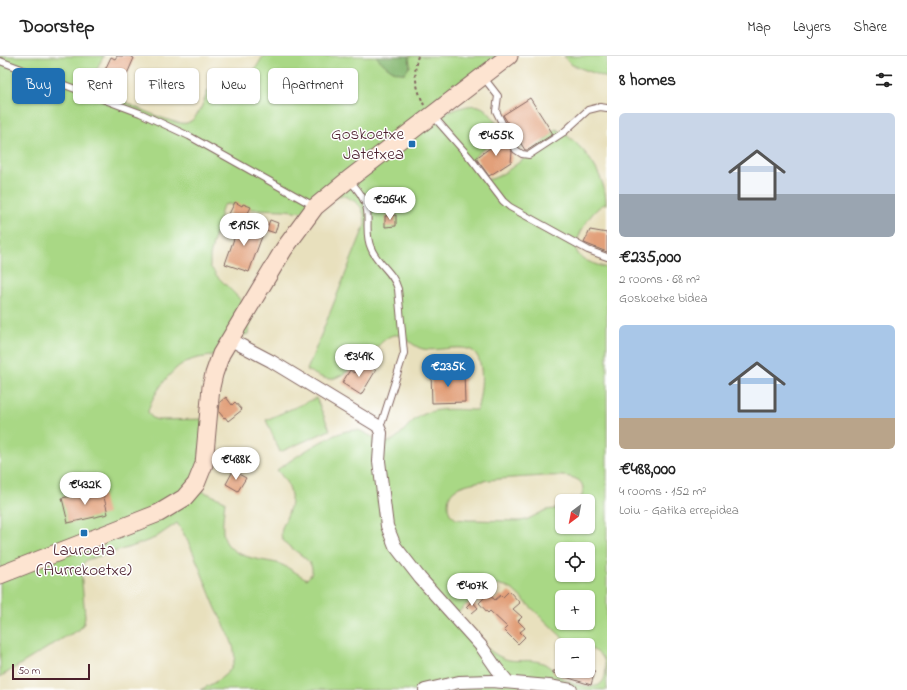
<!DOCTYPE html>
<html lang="en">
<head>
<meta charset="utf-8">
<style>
	:root { --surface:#fff; --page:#f2f2f2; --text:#222; --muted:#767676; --line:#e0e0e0; --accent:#1f6fb2 }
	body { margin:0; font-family:"Indie Flower",sans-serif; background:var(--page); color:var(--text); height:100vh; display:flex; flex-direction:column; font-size:15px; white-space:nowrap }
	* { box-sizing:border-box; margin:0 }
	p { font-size:13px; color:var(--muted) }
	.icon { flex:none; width:22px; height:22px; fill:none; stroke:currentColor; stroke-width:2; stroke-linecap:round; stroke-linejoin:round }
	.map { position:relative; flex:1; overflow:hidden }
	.panel { display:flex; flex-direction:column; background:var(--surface); width:300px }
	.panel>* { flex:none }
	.banner { position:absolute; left:12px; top:12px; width:380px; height:36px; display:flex; gap:8px }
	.needle { width:26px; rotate:212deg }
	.controls { position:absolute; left:555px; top:438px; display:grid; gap:8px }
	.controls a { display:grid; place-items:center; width:40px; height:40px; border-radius:6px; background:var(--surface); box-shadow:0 1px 3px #0004; font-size:20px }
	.scale { position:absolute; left:12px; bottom:10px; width:78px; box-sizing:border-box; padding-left:4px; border:2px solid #4a1f2b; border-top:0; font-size:11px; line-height:14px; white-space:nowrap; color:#4a1f2b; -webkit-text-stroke:3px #fff; paint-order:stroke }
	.price { position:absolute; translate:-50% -34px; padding:0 9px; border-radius:14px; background:#fff; color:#222; font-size:13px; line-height:26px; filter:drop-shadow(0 1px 2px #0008) }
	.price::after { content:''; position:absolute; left:50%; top:24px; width:12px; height:9px; margin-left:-6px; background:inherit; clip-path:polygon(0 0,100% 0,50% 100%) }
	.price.selected { background:var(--accent); color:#fff }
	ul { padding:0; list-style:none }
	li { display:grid; align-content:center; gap:8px; height:212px; padding:0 12px }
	li span { display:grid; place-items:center; height:124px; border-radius:6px; color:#555 }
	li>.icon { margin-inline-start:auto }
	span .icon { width:72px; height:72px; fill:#fffc; stroke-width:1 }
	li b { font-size:17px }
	h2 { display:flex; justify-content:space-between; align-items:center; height:48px; padding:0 12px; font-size:17px }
	.tag { padding:0 14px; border-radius:6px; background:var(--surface); box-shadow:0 1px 3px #0004; font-size:14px; line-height:36px }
	.tag.selected { background:var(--accent); color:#fff }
	header { display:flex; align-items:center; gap:24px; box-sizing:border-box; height:56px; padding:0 20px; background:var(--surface); border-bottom:1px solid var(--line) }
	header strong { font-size:19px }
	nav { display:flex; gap:22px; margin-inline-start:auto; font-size:14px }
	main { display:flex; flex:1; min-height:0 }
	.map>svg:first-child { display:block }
	.green { fill:#a9d885; stroke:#7a7c58; fill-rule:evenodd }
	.forest { fill:#86b872; stroke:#686c4e }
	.building { fill:#e2a07a }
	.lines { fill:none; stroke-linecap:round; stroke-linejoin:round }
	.lane-casing { stroke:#81635e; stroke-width:8 }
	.street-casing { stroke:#81635e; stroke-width:14 }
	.secondary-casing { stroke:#81635e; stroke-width:19 }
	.path { stroke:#81635e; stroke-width:2; stroke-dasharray:3 3; stroke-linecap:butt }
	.lane { stroke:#fff; stroke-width:6 }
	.street { stroke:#fff; stroke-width:12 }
	.secondary { stroke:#fde4d1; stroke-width:17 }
	.poi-dot { fill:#1f6fb2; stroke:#fff; stroke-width:1.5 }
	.labels { text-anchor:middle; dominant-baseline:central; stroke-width:3; stroke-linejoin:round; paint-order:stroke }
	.poi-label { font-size:17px; fill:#4a1f2b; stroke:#fff; text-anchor:end }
</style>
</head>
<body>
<header>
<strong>Doorstep</strong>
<nav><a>Map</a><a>Layers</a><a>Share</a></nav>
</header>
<main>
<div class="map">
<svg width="607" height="634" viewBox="0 0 607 634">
	<rect width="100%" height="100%" fill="#fff"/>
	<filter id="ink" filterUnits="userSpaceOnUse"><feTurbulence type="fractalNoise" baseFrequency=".025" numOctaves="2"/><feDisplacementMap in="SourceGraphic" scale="8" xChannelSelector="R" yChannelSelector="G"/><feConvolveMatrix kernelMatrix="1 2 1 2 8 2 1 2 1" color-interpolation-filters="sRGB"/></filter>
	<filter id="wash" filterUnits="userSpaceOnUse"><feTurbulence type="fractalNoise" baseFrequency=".012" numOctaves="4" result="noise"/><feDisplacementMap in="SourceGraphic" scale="16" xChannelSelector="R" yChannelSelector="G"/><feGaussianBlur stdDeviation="0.9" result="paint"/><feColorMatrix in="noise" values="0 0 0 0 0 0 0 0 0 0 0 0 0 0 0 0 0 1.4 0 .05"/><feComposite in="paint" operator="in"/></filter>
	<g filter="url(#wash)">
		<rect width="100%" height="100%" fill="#e8e0bd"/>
		<g class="green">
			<path d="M0,0H104C100,7 92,18 96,26C102,38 174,71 187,67C199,63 204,44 208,34C214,37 222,41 229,39C243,34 256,12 263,0H376L393,15L405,17L410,10L409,0H498L439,40L433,45L432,49L447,56C462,52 477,43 489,57C516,89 475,89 473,106C473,111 476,116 480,120C483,123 486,124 491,123C507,119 545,86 556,73C580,84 607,119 606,148C594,149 572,185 577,196C581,205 598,209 607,212V634H200C212,628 231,619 234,605C238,590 220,563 214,548C202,520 194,492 177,467L155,482L134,490L86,504L81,511V515L85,560L84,567L79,574L65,581L0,621ZM342,139C359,147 364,149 365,169L307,314C314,318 321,322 329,323C344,323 368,298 379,289C383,285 388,280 394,279C404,277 412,291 423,293C438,296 454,289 468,293C488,297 481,340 477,354C453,354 431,349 412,366C405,372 399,382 389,386C380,390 366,374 356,374C335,373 294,402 277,414C294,434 295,443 284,467C282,472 280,477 282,482C286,494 326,506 307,523C297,518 287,510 277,507C258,503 225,501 223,476C222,466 224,455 225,445L202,435L208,363L158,364L152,362L148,356C150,342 171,313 184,307C188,305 193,303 198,302C203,301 209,301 213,299C225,292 235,281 248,278L251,265L248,253L238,241L217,220L210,210V200L222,152L224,149L228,148L250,153L285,154L302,156ZM543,420C554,420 583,417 583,433C583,438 581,442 578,445H588V471H562V452L546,454L526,464L520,465L467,464L456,463L450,458C447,451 447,441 453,435C466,422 524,422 543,420ZM562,493H588V519H562ZM499,529L506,530L513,534L563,582L578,589H588V592C594,594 600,597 603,602C607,611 607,628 596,630C584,632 567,627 559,619C554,615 550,611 545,608C533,602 521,606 509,604C487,599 471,574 457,558C465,547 486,534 499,529ZM562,541H588V567H562Z"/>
			<polygon points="564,0 607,0 607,22 572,9"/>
			<polygon points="316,342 330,374 280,396 266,364"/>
		</g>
		<path class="forest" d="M376,0H409L410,10L405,17C394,19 383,8 376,0Z"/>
		<g id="blocks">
			<g class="building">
				<polygon points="117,0 129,0 134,2 124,25 116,21 115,24 103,18 111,1 115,3"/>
				<polygon points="530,42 553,78 528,94 525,94 503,59"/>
				<polygon points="504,82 512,96 511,106 489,120 476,102"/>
				<polygon points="235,146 242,150 243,148 251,151 244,165 229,158"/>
				<polygon points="396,159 396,170 385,171 385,160"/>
				<polygon points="270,164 278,167 275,177 266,174"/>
				<polygon points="240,166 264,175 249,216 225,208"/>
				<polygon points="590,174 607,177 607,196 584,187"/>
				<polygon points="361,305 376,314 361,339 342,327 350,314 354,317"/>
				<polygon points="464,316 465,346 432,347 431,317"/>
				<polygon points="226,341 232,349 235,346 242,354 228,365 225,361 224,362 219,356 220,346"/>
				<polygon points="233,415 246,422 238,435 226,428"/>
				<polygon points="102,433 108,458 68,467 62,442"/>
				<polygon points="509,535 520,547 513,553 522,561 518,565 525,572 520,576 525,581 518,588 504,574 507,571 490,555 488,557 479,547 488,538 495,544 501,539 503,541"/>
				<polygon points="472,545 478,552 472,557 466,551"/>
				<polygon points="553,615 595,615 591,629 553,617"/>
			</g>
		</g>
	</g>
	<g filter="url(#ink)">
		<use href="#blocks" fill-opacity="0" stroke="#81635e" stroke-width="1"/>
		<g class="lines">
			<g class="lane-casing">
				<g id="lane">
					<polyline points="0,5 140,57 189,80 314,150"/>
					<polyline points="484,22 498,40 496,55 509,81 516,94 522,98 529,99 564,76 588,54 600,51 607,52"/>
					<polyline points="433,60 471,103 503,145 510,151 588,194 607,201"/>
					<path d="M350,125C357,133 365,142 367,154C369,167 365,179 371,192C377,208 393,215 398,233L404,297L382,366L378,370"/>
				</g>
			</g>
			<g class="street-casing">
				<g id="street">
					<polyline points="229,283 271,305 378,370 381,377 379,405 387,470 395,490 420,522 481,590 497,613 508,626"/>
					<polyline points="425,634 459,626 491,625 549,630 571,634"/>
				</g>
			</g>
			<g class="secondary-casing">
				<polyline id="secondary" points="0,519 159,457 184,442 196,428 204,408 211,331 214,318 221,298 284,193 315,151 349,123 509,0"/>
			</g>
			<path class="path" d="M418,0C412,17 417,33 424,49"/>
			<use href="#lane" class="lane"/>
			<use href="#street" class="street"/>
			<use href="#secondary" class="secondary"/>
		</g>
	</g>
	<g class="poi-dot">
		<rect x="408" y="84" width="8" height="8" rx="2"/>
		<rect x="80" y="473" width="8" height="8" rx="2"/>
	</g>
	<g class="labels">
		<g class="poi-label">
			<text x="404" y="78">Goskoetxe<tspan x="404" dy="20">Jatetxea</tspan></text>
			<text x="84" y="494" text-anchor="middle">Lauroeta<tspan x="84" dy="20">(Aurrekoetxe)</tspan></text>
		</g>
	</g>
</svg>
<div class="controls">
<a><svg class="needle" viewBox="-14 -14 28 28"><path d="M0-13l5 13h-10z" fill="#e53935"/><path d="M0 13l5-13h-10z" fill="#767676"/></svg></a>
<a><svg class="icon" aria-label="locate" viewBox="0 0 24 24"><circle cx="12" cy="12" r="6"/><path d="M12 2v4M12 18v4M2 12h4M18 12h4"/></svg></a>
<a>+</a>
<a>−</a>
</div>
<div class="scale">50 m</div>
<b class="price" style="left:496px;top:101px">€455K</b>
<b class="price" style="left:390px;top:165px">€264K</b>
<b class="price" style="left:244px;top:191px">€195K</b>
<b class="price" style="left:359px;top:322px">€349K</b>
<b class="price selected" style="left:448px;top:332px">€235K</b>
<b class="price" style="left:236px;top:425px">€488K</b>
<b class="price" style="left:85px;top:450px">€432K</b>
<b class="price" style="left:472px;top:551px">€407K</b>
<div class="banner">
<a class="tag selected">Buy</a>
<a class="tag">Rent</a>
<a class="tag">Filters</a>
<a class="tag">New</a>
<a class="tag">Apartment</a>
</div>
</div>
<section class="panel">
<h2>8 homes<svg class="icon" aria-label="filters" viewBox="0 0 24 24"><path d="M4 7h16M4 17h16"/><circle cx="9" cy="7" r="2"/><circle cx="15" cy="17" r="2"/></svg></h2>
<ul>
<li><span style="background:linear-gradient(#c9d6e8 65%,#9aa5b1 0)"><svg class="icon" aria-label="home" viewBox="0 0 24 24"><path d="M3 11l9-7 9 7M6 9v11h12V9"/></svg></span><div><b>€235,000</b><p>2 rooms · 68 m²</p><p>Goskoetxe bidea</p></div></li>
<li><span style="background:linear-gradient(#a9c7e8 75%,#b9a48a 0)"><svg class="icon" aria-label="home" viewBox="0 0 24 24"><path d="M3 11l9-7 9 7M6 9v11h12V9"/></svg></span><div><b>€488,000</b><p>4 rooms · 152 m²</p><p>Loiu - Gatika errepidea</p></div></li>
</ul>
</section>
</main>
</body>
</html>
